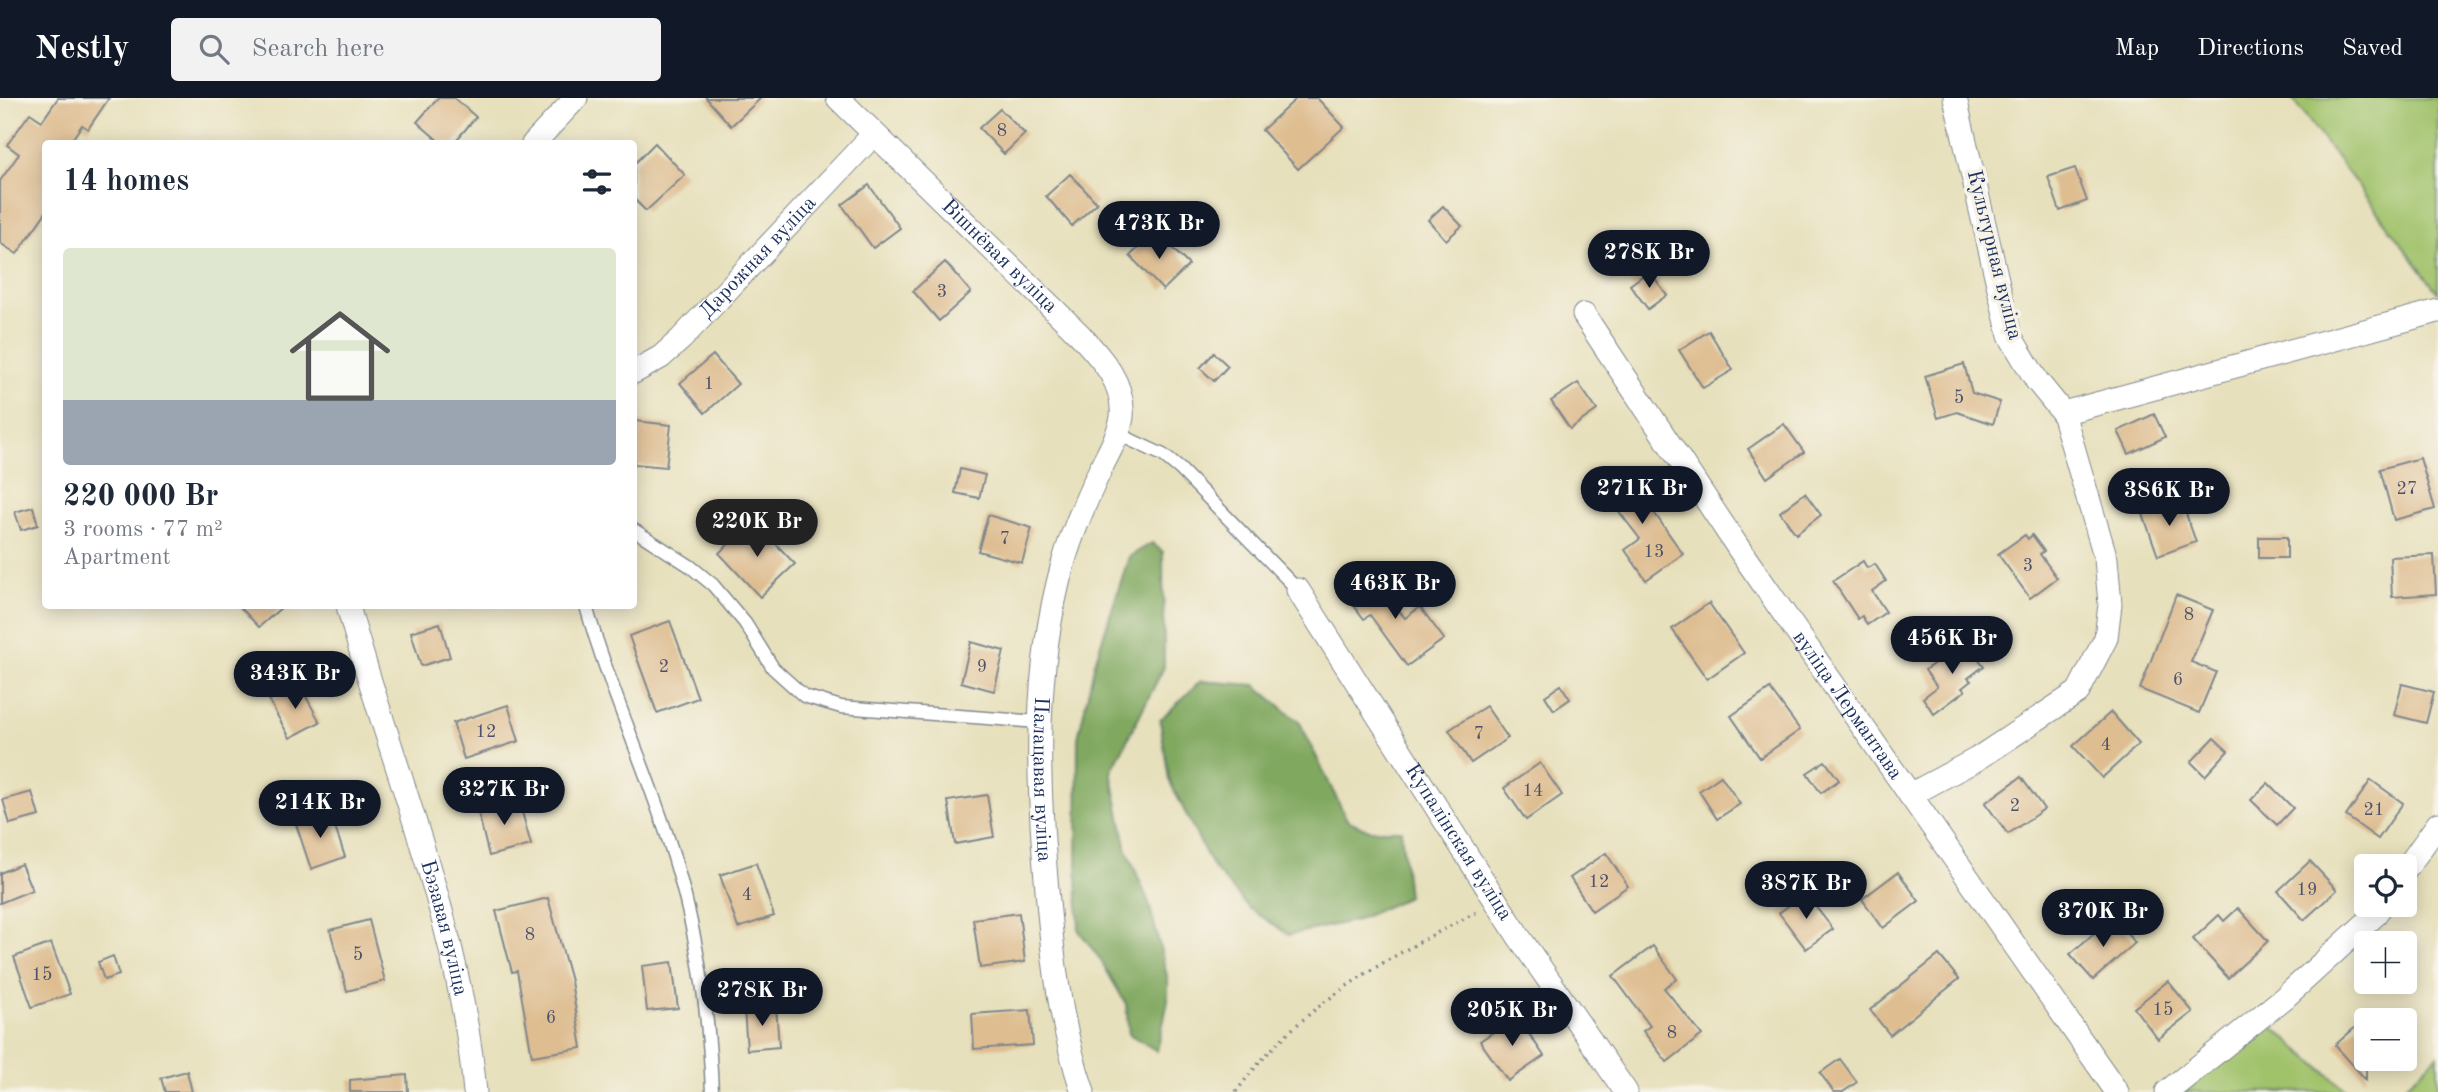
<!DOCTYPE html>
<html lang="en">
<head>
<meta charset="utf-8">
<style>
	:root { --surface:#fff; --page:#f2f2f3; --text:#1f2937; --muted:#747a83; --line:#e0e1e3; --accent:#111827 }
	body { margin:0; font-family:"Old Standard TT",serif; background:var(--page); color:var(--text); height:100vh; display:flex; flex-direction:column; font-size:26px; white-space:nowrap }
	* { box-sizing:border-box; margin:0 }
	p { font-size:23px; color:var(--muted) }
	.icon { flex:none; width:38px; height:38px; fill:none; stroke:currentColor; stroke-width:2; stroke-linecap:round; stroke-linejoin:round }
	.map { position:relative; flex:1; overflow:hidden }
	.side { position:absolute; left:42px; top:42px; width:595px; height:469px; display:flex; flex-direction:column; background:var(--surface); border-radius:7px; box-shadow:0 4px 18px #0003 }
	.side>* { flex:none }
	.buttons { position:absolute; left:2354px; top:756px; display:grid; gap:14px }
	.buttons a { display:grid; place-items:center; width:63px; height:63px; border-radius:7px; background:var(--surface); box-shadow:0 4px 18px #0003; font-size:35px }
	.price { position:absolute; translate:-50% -60px; padding:0 16px; border-radius:24px; background:var(--accent); color:#fff; font-size:23px; line-height:46px; filter:drop-shadow(0 2px 4px #0008) }
	.price::after { content:''; position:absolute; left:50%; top:42px; width:21px; height:16px; margin-left:-10px; background:inherit; clip-path:polygon(0 0,100% 0,50% 100%) }
	.price.active { background:#222; color:#fff }
	ul { padding:0; list-style:none }
	li { display:grid; align-content:center; gap:14px; height:371px; padding:0 21px }
	li+li { border-top:2px solid var(--line) }
	li span { display:grid; place-items:center; height:217px; border-radius:7px; color:#555 }
	li>.icon { margin-inline-start:auto }
	span .icon { width:126px; height:126px; fill:#fffc; stroke-width:1 }
	li b { font-size:30px }
	h2 { display:flex; justify-content:space-between; align-items:center; height:84px; padding:0 21px; font-size:30px }
	header { display:flex; align-items:center; gap:42px; box-sizing:border-box; height:98px; padding:0 35px; background:var(--accent); color:#fff }
	header strong { font-size:33px }
	nav { display:flex; gap:38px; margin-inline-start:auto; font-size:24px }
	.search { width:490px; height:63px; background:var(--page); display:flex; align-items:center; gap:18px; box-sizing:border-box; padding:0 24px; border-radius:7px; color:var(--muted); font-size:26px }
	.map>svg:first-child { display:block }
	.green { fill:#a0c26b; stroke:#5e7864; stroke-width:2 }
	.forest { fill:#80a85f; stroke:#4e6c5e; stroke-width:2 }
	.building { fill:#debd91 }
	.lines { fill:none; stroke-linecap:round; stroke-linejoin:round }
	.service-casing { stroke:#81888d; stroke-width:15 }
	.minor-casing { stroke:#81888d; stroke-width:25 }
	.path { stroke:#81888d; stroke-width:3.5; stroke-dasharray:2 5; stroke-linecap:butt }
	.service { stroke:#fff; stroke-width:12 }
	.minor { stroke:#fff; stroke-width:23 }
	.labels { text-anchor:middle; dominant-baseline:central; stroke-width:7; stroke-linejoin:round; paint-order:stroke }
	.number-label { font-size:18px; fill:#4c526b }
	.street-label { font-size:21px; fill:#1b2f5e; stroke:#f7f3e8 }
</style>
</head>
<body>
<header>
<strong>Nestly</strong>
<div class="search"><svg class="icon" aria-label="search" viewBox="0 0 24 24"><circle cx="10" cy="10" r="6"/><path d="M15 15l6 6"/></svg>Search here</div>
<nav><a>Map</a><a>Directions</a><a>Saved</a></nav>
</header>
<div class="map">
<svg width="2438" height="994" viewBox="0 0 2438 994">
	<rect width="100%" height="100%" fill="#f7f3e8"/>
	<filter id="ink" filterUnits="userSpaceOnUse"><feTurbulence type="fractalNoise" baseFrequency=".0143" numOctaves="2"/><feDisplacementMap in="SourceGraphic" scale="14" xChannelSelector="R" yChannelSelector="G"/><feConvolveMatrix kernelMatrix="1 2 1 2 8 2 1 2 1" color-interpolation-filters="sRGB"/></filter>
	<filter id="wash" filterUnits="userSpaceOnUse"><feTurbulence type="fractalNoise" baseFrequency=".00686" numOctaves="4" result="noise"/><feDisplacementMap in="SourceGraphic" scale="28" xChannelSelector="R" yChannelSelector="G"/><feGaussianBlur stdDeviation="1.57" result="paint"/><feColorMatrix in="noise" values="0 0 0 0 0 0 0 0 0 0 0 0 0 0 0 0 0 1.4 0 .05"/><feComposite in="paint" operator="in"/></filter>
	<g filter="url(#wash)">
		<rect width="100%" height="100%" fill="#e7e0bc"/>
		<g class="green">
			<polygon points="2292,0 2438,0 2438,195"/>
			<polygon points="2263,921 2349,994 2183,994"/>
			<polygon points="2438,957 2438,994 2399,994"/>
		</g>
		<g class="forest">
			<polygon points="1152,445 1163,454 1164,569 1111,674 1127,753 1149,805 1168,882 1168,903 1157,953 1129,936 1126,906 1100,861 1079,833 1077,774 1078,640 1095,564 1129,459"/>
			<polygon points="1201,583 1255,587 1300,625 1347,722 1369,732 1401,732 1408,799 1357,822 1289,837 1249,810 1212,768 1169,682 1160,622"/>
		</g>
		<g id="blocks">
			<g class="building">
				<polygon points="58,0 109,0 88,31 82,27 69,46 46,46 46,114 17,156 0,145 0,83 19,56 7,47 30,15 42,23"/>
				<polygon points="438,0 454,0 476,19 453,46 442,46 417,24"/>
				<polygon points="706,0 761,0 731,28"/>
				<polygon points="1297,0 1317,0 1344,29 1298,71 1262,32"/>
				<polygon points="1000,11 1025,36 1004,56 979,30"/>
				<polygon points="655,45 685,77 646,113 634,101 634,66"/>
				<polygon points="2075,70 2087,103 2060,113 2048,79"/>
				<polygon points="1070,76 1097,105 1072,128 1046,98"/>
				<polygon points="869,87 900,130 873,150 842,107"/>
				<polygon points="1443,108 1462,128 1446,142 1428,122"/>
				<polygon points="1155,133 1189,167 1163,192 1130,158"/>
				<polygon points="945,164 971,194 939,223 913,193"/>
				<polygon points="1649,173 1667,197 1648,211 1630,187"/>
				<polygon points="1709,233 1733,272 1703,290 1679,252"/>
				<polygon points="1214,255 1228,268 1214,283 1200,270"/>
				<polygon points="713,257 738,286 705,315 680,285"/>
				<polygon points="1964,266 1972,295 2000,304 1993,326 1957,314 1938,320 1925,278"/>
				<polygon points="1578,285 1597,312 1570,331 1551,303"/>
				<polygon points="2154,316 2165,339 2129,356 2118,333"/>
				<polygon points="635,323 671,327 666,369 634,366"/>
				<polygon points="1784,326 1804,354 1767,380 1748,351"/>
				<polygon points="2420,360 2435,411 2394,422 2380,371"/>
				<polygon points="960,371 985,377 979,400 955,395"/>
				<polygon points="1629,371 1651,400 1646,403 1683,456 1646,482 1625,452 1640,441 1602,391"/>
				<polygon points="1805,395 1821,417 1796,436 1780,414"/>
				<polygon points="2181,402 2196,444 2158,458 2143,416"/>
				<polygon points="33,409 38,427 21,432 15,414"/>
				<polygon points="988,417 1032,430 1022,465 978,453"/>
				<polygon points="754,423 795,466 760,499 719,455"/>
				<polygon points="2025,437 2028,441 2032,437 2044,453 2040,456 2057,480 2030,500 1998,456"/>
				<rect x="2259" y="439" width="28" height="21"/>
				<polygon points="2434,457 2436,496 2392,499 2390,459"/>
				<polygon points="1863,463 1867,470 1875,466 1886,483 1872,493 1886,514 1867,527 1862,518 1858,521 1833,483"/>
				<polygon points="1371,476 1405,520 1420,509 1444,541 1407,568 1370,517 1364,521 1345,496"/>
				<polygon points="2176,497 2213,512 2191,564 2216,574 2199,615 2140,591"/>
				<polygon points="1709,505 1744,555 1707,581 1672,531"/>
				<polygon points="239,508 283,508 259,529"/>
				<polygon points="670,523 698,600 657,615 629,538"/>
				<polygon points="440,525 450,559 421,568 411,534"/>
				<polygon points="1965,543 1984,568 1968,580 1971,583 1962,590 1965,593 1934,616 1923,600 1937,589 1925,572"/>
				<polygon points="971,544 1004,553 994,593 961,584"/>
				<polygon points="299,586 320,624 290,640 269,603"/>
				<polygon points="2402,586 2434,594 2426,625 2394,617"/>
				<polygon points="1561,587 1570,601 1554,612 1545,598"/>
				<polygon points="1770,591 1800,632 1760,660 1731,618"/>
				<polygon points="508,607 519,643 464,661 453,625"/>
				<polygon points="1486,608 1508,640 1471,665 1449,632"/>
				<polygon points="2111,614 2139,646 2102,680 2073,648"/>
				<polygon points="2214,640 2228,653 2205,678 2191,664"/>
				<polygon points="1825,663 1839,682 1821,695 1807,675"/>
				<polygon points="1540,665 1562,697 1526,722 1504,690"/>
				<polygon points="1721,678 1740,706 1717,721 1699,693"/>
				<polygon points="2021,679 2044,711 2008,736 1985,705"/>
				<polygon points="2371,682 2403,705 2378,741 2346,718"/>
				<polygon points="2268,685 2293,710 2277,727 2251,702"/>
				<polygon points="32,694 39,718 10,726 3,702"/>
				<polygon points="987,697 994,739 955,746 948,703"/>
				<polygon points="518,699 531,747 489,758 477,710"/>
				<polygon points="330,714 345,759 311,771 296,726"/>
				<polygon points="1606,755 1628,788 1592,813 1570,780"/>
				<polygon points="2310,763 2337,792 2304,822 2278,793"/>
				<polygon points="756,765 774,818 738,830 720,777"/>
				<polygon points="21,766 32,792 0,805 0,775"/>
				<polygon points="1898,774 1919,803 1883,830 1862,801"/>
				<polygon points="1805,795 1833,831 1806,851 1779,815"/>
				<polygon points="548,800 571,883 582,950 532,958 517,873 512,874 496,813"/>
				<polygon points="2238,810 2268,843 2228,880 2193,841 2219,817 2224,823"/>
				<polygon points="1019,815 1025,864 980,870 973,821"/>
				<polygon points="2113,819 2135,845 2093,882 2070,856"/>
				<polygon points="369,822 385,883 347,893 330,832"/>
				<polygon points="51,845 70,896 32,909 14,859"/>
				<polygon points="1653,848 1677,881 1664,890 1702,937 1667,964 1643,933 1650,928 1613,878"/>
				<polygon points="1939,857 1959,881 1890,937 1870,912"/>
				<polygon points="113,858 119,877 104,882 98,864"/>
				<polygon points="672,864 678,910 647,913 642,868"/>
				<polygon points="2168,883 2193,914 2158,941 2134,910"/>
				<polygon points="776,908 779,949 747,952 744,911"/>
				<polygon points="1030,912 1033,947 974,951 972,916"/>
				<polygon points="1517,918 1544,958 1508,983 1480,943"/>
				<polygon points="2366,920 2366,982 2335,947"/>
				<polygon points="1840,961 1857,984 1843,994 1834,994 1820,975"/>
				<polygon points="187,973 192,994 165,994 161,980"/>
				<polygon points="407,977 408,994 350,994 350,982"/>
			</g>
		</g>
	</g>
	<g filter="url(#ink)">
		<use href="#blocks" fill-opacity="0" stroke="#81888d" stroke-width="2"/>
		<g class="lines">
			<g class="service-casing">
				<g id="service">
					<polyline points="1118,336 1163,357 1180,371 1298,492"/>
					<polyline points="634,432 690,468 713,487 745,525 773,570 804,598 841,609 1039,624"/>
					<path d="M586,508C610,593 648,674 674,759C697,835 709,915 712,994"/>
				</g>
			</g>
			<g class="minor-casing">
				<g id="minor">
					<path id="s1" d="M838,0L1080,237C1101,260 1125,285 1122,319C1119,338 1108,355 1100,372C1086,402 1072,434 1063,466C1033,573 1037,682 1047,792C1053,863 1060,926 1083,994"/>
					<polyline points="533,46 576,0"/>
					<path id="s2" d="M1584,217L1739,451L2117,994"/>
					<path id="s3" d="M634,274L661,259L681,241L874,36"/>
					<polyline points="2063,315 2438,213"/>
					<path id="s4" d="M1298,492L1519,839L1626,994"/>
					<path id="s5" d="M348,508C392,670 460,825 475,994"/>
					<polyline points="1910,697 1977,661 2078,594 2106,540 2110,506 2106,461 2063,315 2037,283 2010,238 1955,0"/>
					<polyline points="2404,774 2438,726"/>
					<polyline points="2167,994 2284,900 2374,818 2382,807"/>
				</g>
			</g>
			<path class="path" d="M1236,994C1301,905 1384,862 1479,813"/>
			<use href="#service" class="service"/>
			<use href="#minor" class="minor"/>
		</g>
	</g>
	<g class="labels">
		<g class="number-label">
			<text x="1002" y="33">8</text>
			<text x="942" y="194">3</text>
			<text x="709" y="286">1</text>
			<text x="1959" y="300">5</text>
			<text x="2407" y="391">27</text>
			<text x="1005" y="441">7</text>
			<text x="1654" y="454">13</text>
			<text x="2028" y="468">3</text>
			<text x="2189" y="517">8</text>
			<text x="664" y="569">2</text>
			<text x="982" y="569">9</text>
			<text x="2178" y="582">6</text>
			<text x="486" y="634">12</text>
			<text x="1479" y="636">7</text>
			<text x="2106" y="647">4</text>
			<text x="1533" y="693">14</text>
			<text x="2015" y="708">2</text>
			<text x="2374" y="712">21</text>
			<text x="1599" y="784">12</text>
			<text x="2307" y="792">19</text>
			<text x="747" y="797">4</text>
			<text x="530" y="837">8</text>
			<text x="358" y="857">5</text>
			<text x="42" y="877">15</text>
			<text x="2163" y="912">15</text>
			<text x="551" y="920">6</text>
			<text x="1672" y="935">8</text>
		</g>
		<g class="street-label">
			<text transform="translate(1994 157) rotate(76)">Культурная вуліца</text>
			<text stroke="none"><textPath href="#s1" startOffset="226">Вішнёвая вуліца</textPath></text>
			<text stroke="none"><textPath href="#s3" startOffset="170">Дарожная вуліца</textPath></text>
			<text stroke="none"><textPath href="#s2" startOffset="471">вуліца Лермантава</textPath></text>
			<text stroke="none"><textPath href="#s1" startOffset="810">Палацавая вуліца</textPath></text>
			<text stroke="none"><textPath href="#s4" startOffset="299">Купалінская вуліца</textPath></text>
			<text stroke="none"><textPath href="#s5" startOffset="336">Бэзавая вуліца</textPath></text>
		</g>
	</g>
</svg>
<div class="buttons">
<a><svg class="icon" aria-label="locate" viewBox="0 0 24 24"><circle cx="12" cy="12" r="6"/><path d="M12 2v4M12 18v4M2 12h4M18 12h4"/></svg></a>
<a>+</a>
<a>−</a>
</div>
<b class="price" style="left:1159px;top:163px">473K Br</b>
<b class="price" style="left:1649px;top:192px">278K Br</b>
<b class="price" style="left:1642px;top:428px">271K Br</b>
<b class="price" style="left:2169px;top:430px">386K Br</b>
<b class="price active" style="left:757px;top:461px">220K Br</b>
<b class="price" style="left:1395px;top:523px">463K Br</b>
<b class="price" style="left:1952px;top:578px">456K Br</b>
<b class="price" style="left:295px;top:613px">343K Br</b>
<b class="price" style="left:504px;top:729px">327K Br</b>
<b class="price" style="left:320px;top:742px">214K Br</b>
<b class="price" style="left:1806px;top:823px">387K Br</b>
<b class="price" style="left:2103px;top:851px">370K Br</b>
<b class="price" style="left:762px;top:930px">278K Br</b>
<b class="price" style="left:1512px;top:950px">205K Br</b>
<section class="side">
<h2>14 homes<svg class="icon" aria-label="filters" viewBox="0 0 24 24"><path d="M4 7h16M4 17h16"/><circle cx="9" cy="7" r="2"/><circle cx="15" cy="17" r="2"/></svg></h2>
<ul>
<li><span style="background:linear-gradient(#dfe7d0 70%,#9aa5b1 0)"><svg class="icon" aria-label="home" viewBox="0 0 24 24"><path d="M3 11l9-7 9 7M6 9v11h12V9"/></svg></span><div><b>220 000 Br</b><p>3 rooms · 77 m²</p><p>Apartment</p></div></li>
</ul>
</section>
</div>
</body>
</html>
